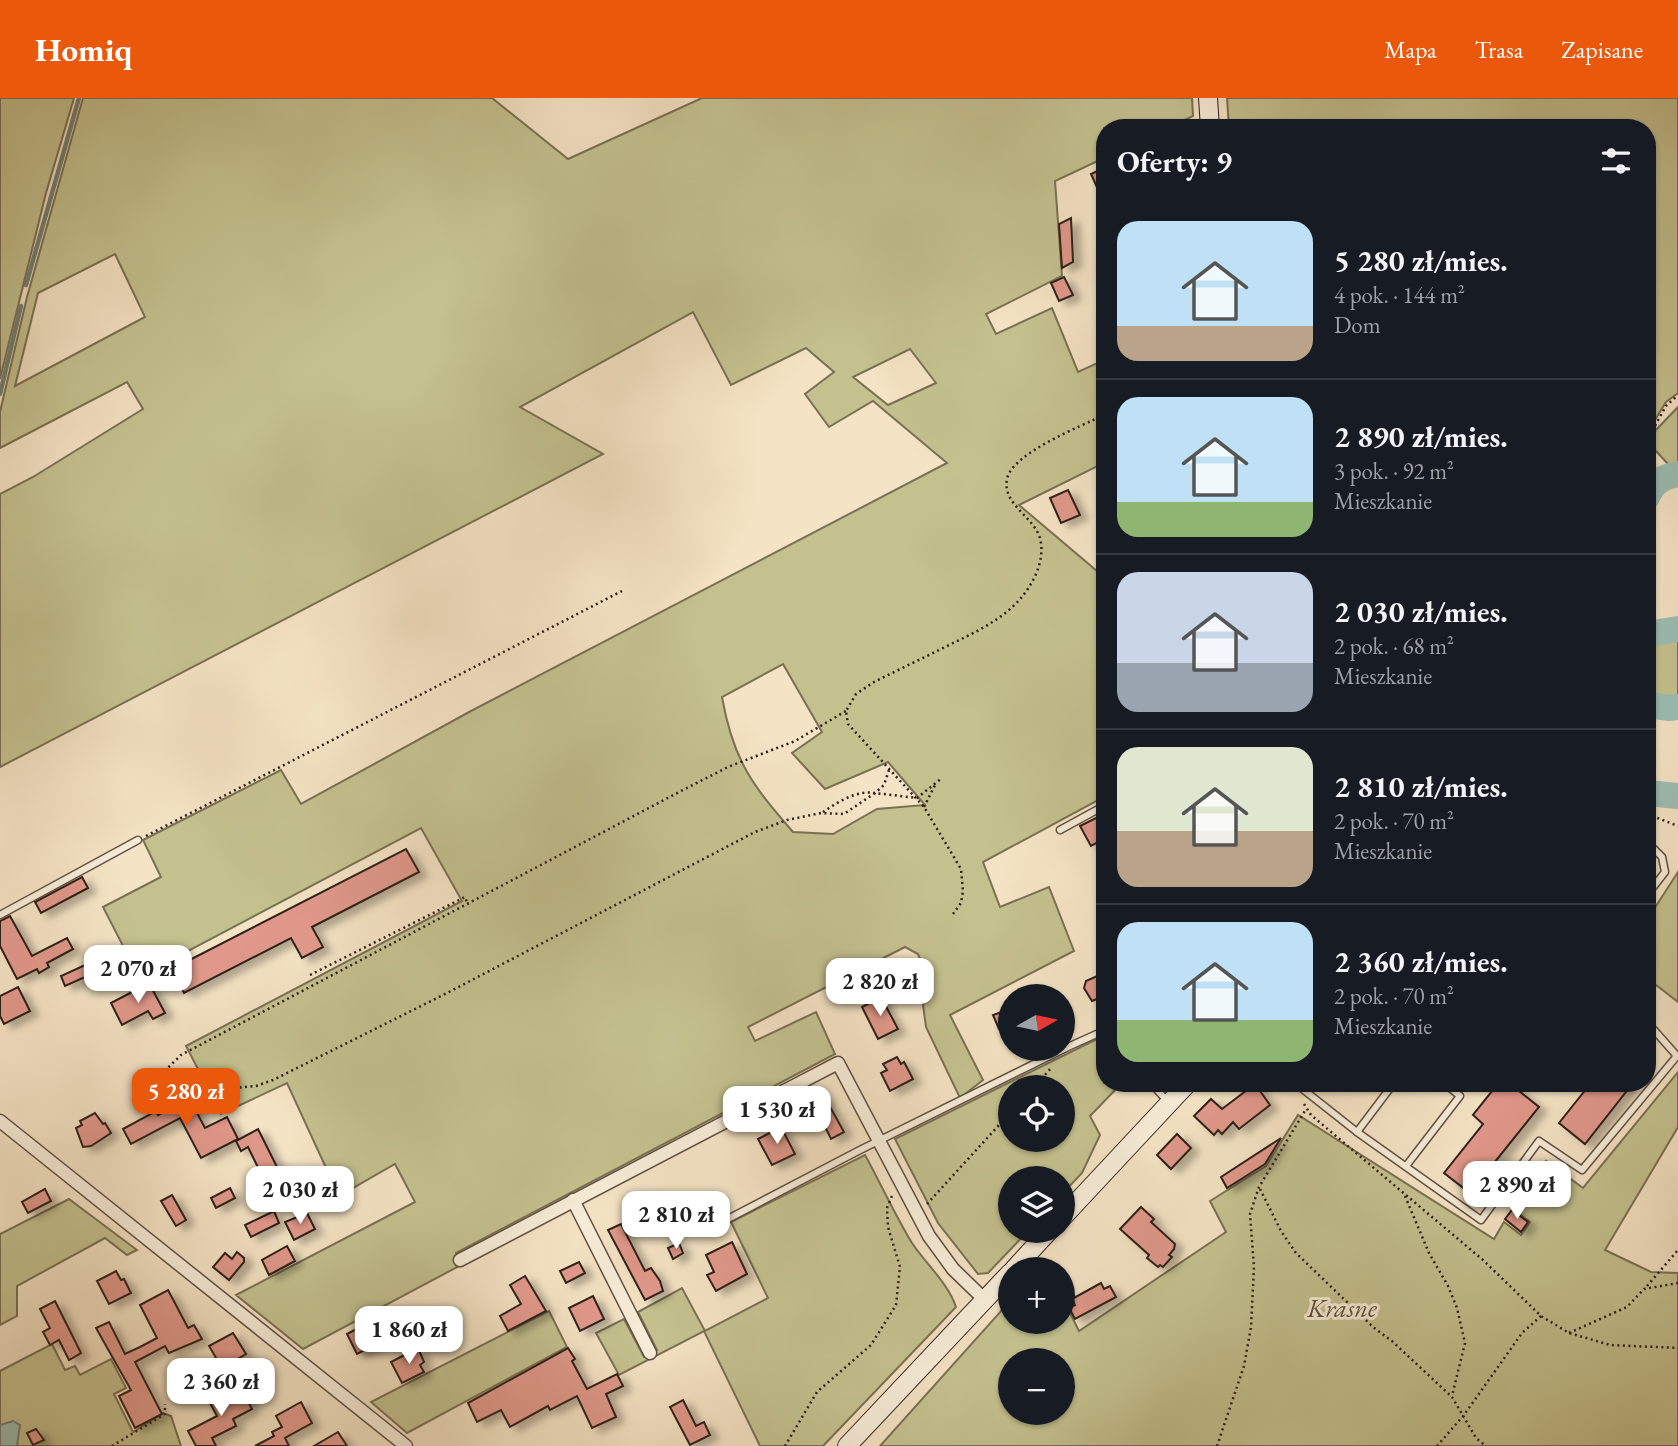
<!DOCTYPE html>
<html lang="pl">
<head>
<meta charset="utf-8">
<style>
	:root { --surface:#171b24; --page:#20242c; --text:#f1f3f6; --muted:#9ea1a6; --line:#363941; --accent:#ea580c }
	body { margin:0; font-family:"EB Garamond",serif; background:var(--page); color:var(--text); height:100vh; display:flex; flex-direction:column; font-size:26px; white-space:nowrap }
	* { box-sizing:border-box; margin:0 }
	p { font-size:23px; color:var(--muted) }
	.icon { flex:none; width:38px; height:38px; fill:none; stroke:currentColor; stroke-width:2; stroke-linecap:round; stroke-linejoin:round }
	.map { position:relative; flex:1; overflow:hidden }
	.drawer { position:absolute; left:1096px; top:21px; width:560px; height:973px; display:flex; flex-direction:column; background:var(--surface); border-radius:28px; box-shadow:0 2px 5px #0004 }
	.drawer>* { flex:none }
	.needle { width:46px; rotate:81deg }
	.controls { position:absolute; left:998px; top:886px; display:grid; gap:14px }
	.controls a { display:grid; place-items:center; width:77px; height:77px; border-radius:50%; background:var(--surface); box-shadow:0 2px 5px #0004; font-size:35px }
	.price { position:absolute; translate:-50% -60px; padding:0 16px; border-radius:14px; background:#fff; color:#222; font-size:23px; line-height:46px; filter:drop-shadow(0 2px 4px #0008) }
	.price::after { content:''; position:absolute; left:50%; top:42px; width:21px; height:16px; margin-left:-10px; background:inherit; clip-path:polygon(0 0,100% 0,50% 100%) }
	.price.active { background:var(--accent); color:#fff }
	ul { padding:0; list-style:none }
	li { display:flex; align-items:center; gap:21px; height:175px; padding:0 21px }
	li+li { border-top:2px solid var(--line) }
	li span { display:grid; place-items:center; flex:none; width:196px; height:140px; border-radius:21px; color:#555 }
	li>.icon { margin-inline-start:auto }
	span .icon { width:84px; height:84px; fill:#fffc; stroke-width:1 }
	li b { font-size:30px }
	h2 { display:flex; justify-content:space-between; align-items:center; height:84px; padding:0 21px; font-size:30px }
	header { display:flex; align-items:center; gap:42px; box-sizing:border-box; height:98px; padding:0 35px; background:var(--accent); color:#fff }
	header strong { font-size:33px }
	nav { display:flex; gap:38px; margin-inline-start:auto; font-size:24px }
	.map>svg:first-child { display:block }
	.green { fill:#c4c18f; stroke:#7a7054; stroke-width:2; fill-rule:evenodd }
	.water { fill:#9cbeb3; stroke:#707f75; stroke-width:2 }
	.lines { fill:none; stroke-linecap:round; stroke-linejoin:round }
	.stream { stroke:#707f75; stroke-width:4.5 }
	.river { stroke:#9cbeb3; stroke-width:26 }
	.building { fill:#e0988a; stroke:#2f2019; stroke-width:2; filter:url(#shadow) }
	.lane-casing { stroke:#605144; stroke-width:9 }
	.street-casing { stroke:#605144; stroke-width:15 }
	.secondary-casing { stroke:#2f2019; stroke-width:20 }
	.path { stroke:#2f2019; stroke-width:2.5; stroke-dasharray:2 3.5; stroke-linecap:butt }
	.lane { stroke:#f8edd9; stroke-width:6 }
	.street { stroke:#f8edd9; stroke-width:12 }
	.secondary { stroke:#f8edd9; stroke-width:18 }
	.labels { text-anchor:middle; dominant-baseline:central; stroke-width:6; stroke-linejoin:round; paint-order:stroke }
	.park-label { font-size:26px; font-style:italic; fill:#5c503c; stroke:#f8edd9 }
</style>
</head>
<body>
<header>
<strong>Homiq</strong>
<nav><a>Mapa</a><a>Trasa</a><a>Zapisane</a></nav>
</header>
<div class="map">
<svg width="1678" height="1348" viewBox="0 0 1678 1348">
	<defs>
		<filter id="shadow"><feDropShadow dx="8" dy="4.5" stdDeviation="3.5" flood-color="#0004"/></filter>
	</defs>
	<rect width="100%" height="100%" fill="#f4e3c4"/>
	<filter id="stains"><feTurbulence type="fractalNoise" baseFrequency=".00286" numOctaves="4"/><feColorMatrix values="0 0 0 0 .2 0 0 0 0 .09 0 0 0 0 .02 0 0 0 .5 -.17"/></filter>
	<radialGradient id="worn" r=".72"><stop offset=".6" stop-color="#630" stop-opacity="0"/><stop offset="1" stop-color="#630" stop-opacity=".3"/></radialGradient>
	<g class="green">
		<polygon points="0,0 74,0 46,95 0,281"/>
		<path d="M83,0H492L568,61L702,0H1192L1193,18L1169,30H1104V60L1055,83L1062,178L986,216L996,236L1052,210L1078,274L1104,262V365L1019,407L1104,479V699L983,764L1000,809L1049,789L1074,853L950,917L983,982L960,1000L926,929L923,907L932,890L918,856L905,849L748,929L755,943L816,914L835,956L456,1155L461,1167L303,1251L236,1197L415,1104L395,1066L339,1098L287,985L221,1016L186,948L462,803L421,730L139,879L103,809L161,779L143,742L281,672L301,706L471,613L947,365L873,303L829,329L805,296L834,274L806,250L731,287L693,214L520,309L603,356L0,669V396L33,379L143,311L127,284L0,350V314L27,199ZM115,156L145,219L15,288L38,195ZM910,251L936,285L888,307L853,279ZM783,566L822,634L792,655L825,691L888,664L925,707L877,711L833,736L793,734C752,687 733,662 722,599Z"/>
		<polygon points="1227,0 1678,0 1678,295 1666,304 1647,335 1647,30 1229,30"/>
		<polygon points="1678,309 1678,367 1668,366 1655,352 1654,334"/>
		<polygon points="1678,539 1678,601 1647,600 1647,543"/>
		<polygon points="1678,774 1678,904 1647,880 1647,822"/>
		<path d="M1099,940L1104,946V985H1122L1090,1018L1100,1037L1082,1075L1062,1096V1080H1010V1132H1029L988,1175L978,1176L938,1125L895,1041ZM1010,989H1062V1041H1010Z"/>
		<path d="M1678,974V1029L1605,1152L1651,1174L1678,1175V1348H880L1010,1203V1223H1062V1199L1079,1233L1226,1134L1210,1103L1266,1068L1298,1017L1494,1141L1504,1124L1521,1137L1530,1124L1513,1111L1546,1063L1583,1090ZM1010,1262H1062V1314H1010Z"/>
		<path d="M865,1057C881,1086 895,1117 912,1145C926,1166 948,1185 956,1209L823,1348H760L704,1233L619,1277L596,1235L624,1221L644,1259L657,1252L638,1214L682,1190L705,1233L768,1200L731,1124Z"/>
		<polygon points="69,1101 137,1152 127,1157 105,1140 17,1188 17,1218 0,1227 0,1136"/>
		<polygon points="549,1213 567,1249 407,1335 371,1304"/>
		<polygon points="52,1246 65,1272 75,1268 80,1277 111,1261 126,1290 114,1296 133,1334 163,1315 171,1318 181,1348 0,1348 0,1273"/>
	</g>
	<polygon class="water" points="13,1323 20,1327 17,1348 0,1348 0,1327"/>
	<g class="lines">
		<g class="stream">
			<polyline points="26,187 79,0"/>
			<polyline points="0,296 21,208"/>
		</g>
		<g class="river">
			<path d="M1647,399C1654,384 1662,379 1678,376"/>
			<polyline points="1647,536 1678,531"/>
			<polyline points="1647,607 1670,610 1678,609"/>
			<polyline points="1647,695 1678,698"/>
		</g>
	</g>
	<g class="building">
		<polygon points="1104,70 1104,105 1091,76"/>
		<polygon points="1071,120 1073,164 1062,170 1059,126"/>
		<polygon points="1064,179 1073,197 1059,203 1051,185"/>
		<polygon points="1068,392 1080,417 1061,425 1050,400"/>
		<polygon points="1104,716 1104,741 1091,748 1080,728"/>
		<polygon points="406,751 419,774 312,829 323,849 302,860 291,840 184,895 172,871"/>
		<polygon points="82,779 88,790 41,815 35,804"/>
		<polygon points="10,818 32,858 67,840 73,851 47,865 49,869 39,875 37,871 17,881 0,848 0,823"/>
		<polygon points="96,862 101,872 65,888 61,878"/>
		<polygon points="1104,875 1104,898 1092,903 1084,890 1086,883"/>
		<polygon points="149,885 165,915 153,921 148,913 122,927 111,905"/>
		<polygon points="18,889 30,913 4,926 0,918 0,898"/>
		<polygon points="881,899 898,931 878,941 862,909"/>
		<polygon points="1010,911 1010,927 999,931 993,917"/>
		<polygon points="897,959 901,966 904,964 913,981 890,993 881,975 887,972 883,966"/>
		<polygon points="1483,985 1509,985 1539,1009 1470,1095 1444,1075 1483,1026 1473,1017 1492,993"/>
		<polygon points="1591,985 1633,985 1585,1046 1559,1025"/>
		<polygon points="1255,986 1270,1007 1239,1031 1233,1024 1222,1036 1218,1032 1214,1037 1194,1018 1211,1001 1222,1011"/>
		<polygon points="824,998 844,1034 831,1041 813,1004"/>
		<polygon points="189,1000 205,1030 227,1019 238,1041 201,1060 180,1020 131,1046 123,1031 156,1013 158,1017"/>
		<polygon points="95,1015 103,1026 105,1025 111,1035 91,1048 83,1049 76,1030 82,1027 80,1023"/>
		<polygon points="781,1029 795,1056 772,1067 758,1041"/>
		<polygon points="258,1031 283,1081 276,1081 266,1086 248,1049 241,1053 236,1043"/>
		<polygon points="1177,1036 1191,1050 1171,1071 1157,1057"/>
		<polygon points="1281,1040 1265,1066 1227,1090 1221,1079"/>
		<polygon points="230,1090 235,1100 216,1110 211,1100"/>
		<polygon points="45,1091 51,1103 28,1115 22,1104"/>
		<polygon points="172,1097 186,1122 176,1128 161,1103"/>
		<polygon points="1141,1109 1154,1121 1151,1124 1175,1146 1174,1151 1169,1157 1172,1159 1163,1169 1160,1167 1158,1169 1147,1160 1149,1157 1120,1131"/>
		<polygon points="1512,1112 1528,1124 1521,1134 1505,1121"/>
		<polygon points="274,1113 279,1125 251,1139 245,1127"/>
		<polygon points="307,1115 315,1131 294,1142 285,1124"/>
		<polygon points="621,1126 645,1173 651,1170 660,1183 663,1193 645,1202 608,1132"/>
		<polygon points="732,1144 747,1176 716,1193 707,1177 714,1174 706,1157"/>
		<polygon points="679,1145 683,1155 673,1161 668,1150"/>
		<polygon points="287,1148 295,1163 269,1177 262,1162"/>
		<polygon points="237,1154 244,1160 244,1164 229,1182 213,1169 225,1155 232,1161"/>
		<polygon points="579,1164 585,1175 566,1185 560,1173"/>
		<polygon points="116,1173 121,1182 124,1181 131,1195 109,1206 97,1183"/>
		<polygon points="525,1178 546,1213 508,1233 500,1218 521,1206 510,1187"/>
		<polygon points="1101,1185 1104,1191 1110,1188 1116,1199 1075,1221 1069,1210 1075,1207 1072,1201"/>
		<polygon points="168,1192 188,1230 194,1227 202,1241 169,1255 165,1248 135,1264 162,1316 135,1330 119,1298 131,1292 96,1230 109,1224 125,1256 140,1249 157,1240 140,1207"/>
		<polygon points="593,1198 604,1221 580,1233 569,1210"/>
		<polygon points="55,1203 81,1255 69,1262 59,1242 50,1247 43,1234 50,1230 40,1211"/>
		<polygon points="368,1225 379,1245 357,1256 347,1236"/>
		<polygon points="233,1235 246,1256 222,1270 209,1248"/>
		<polygon points="418,1250 424,1264 420,1267 424,1274 402,1285 391,1264"/>
		<polygon points="568,1250 575,1261 572,1263 587,1291 617,1276 623,1288 606,1296 616,1319 592,1330 577,1298 550,1312 548,1308 510,1329 501,1312 477,1324 468,1305"/>
		<polygon points="241,1290 252,1311 233,1321 236,1328 212,1340 216,1348 196,1348 188,1333 217,1318 210,1305"/>
		<polygon points="683,1302 696,1328 704,1324 710,1337 690,1347 670,1309"/>
		<polygon points="301,1304 312,1325 285,1340 289,1348 255,1348 274,1338 272,1334 282,1329 276,1318"/>
		<polygon points="36,1331 44,1342 33,1347 27,1335"/>
		<polygon points="338,1334 347,1348 314,1348"/>
	</g>
	<g class="lines">
		<g class="lane-casing">
			<g id="lane">
				<polyline points="1060,732 1104,708"/>
				<polyline points="1647,744 1662,759 1665,774 1647,797"/>
				<polyline points="0,817 138,742"/>
				<polyline points="1151,985 1168,1004"/>
				<polyline points="1295,985 1357,1034 1394,985"/>
				<polyline points="1357,1034 1481,1122 1539,1043 1582,1072 1677,958 1647,924"/>
				<polyline points="1406,1068 1460,998 1444,985"/>
				<polyline points="726,1122 860,1052 1070,948 1101,934 1104,937"/>
			</g>
		</g>
		<g class="street-casing">
			<g id="street">
				<polyline points="0,1023 406,1348"/>
				<polyline points="573,1102 650,1255"/>
				<polyline points="460,1162 838,965 929,1138 953,1171 985,1202"/>
			</g>
		</g>
		<g class="secondary-casing">
			<g id="secondary">
				<polyline points="1208,0 1210,30"/>
				<polyline points="1062,1120 1188,985"/>
				<polyline points="1014,1171 1050,1132"/>
				<polyline points="847,1348 1010,1175"/>
			</g>
		</g>
		<g class="path">
			<polyline points="1647,342 1666,308 1678,297"/>
			<polyline points="924,709 935,687"/>
			<path d="M823,714C838,704 856,692 875,695L884,687L890,669"/>
			<polyline points="1647,716 1678,728"/>
			<polyline points="146,738 622,493"/>
			<path d="M953,816L961,805L963,793L961,771L924,709L848,626L846,613L856,596L874,584C896,573 919,562 941,551C979,532 1018,517 1036,476C1041,464 1043,452 1040,440C1033,418 1002,406 1007,381C1012,355 1082,328 1104,317"/>
			<polyline points="310,877 465,799 468,807"/>
			<polyline points="1034,989 1052,969"/>
			<polyline points="234,990 256,988 273,982 449,894 755,734 787,722 821,715 844,716 875,695 917,700 942,680"/>
			<polyline points="137,1000 181,957 681,693 728,669 795,643 846,613"/>
			<polyline points="1304,1006 1311,1017 1483,1162 1541,1218 1569,1235 1610,1247 1678,1250"/>
			<polyline points="1260,1091 1281,1133 1296,1155 1373,1229 1393,1244 1452,1299 1476,1340 1486,1348"/>
			<polyline points="1405,1098 1429,1155 1448,1188 1457,1210 1465,1245 1452,1298"/>
			<polyline points="927,1106 1010,1015"/>
			<polyline points="1647,1188 1678,1152"/>
			<polyline points="1569,1235 1627,1209 1644,1191 1678,1185"/>
			<polyline points="112,1348 165,1316 165,1306"/>
			<polyline points="785,1348 817,1294 871,1247 896,1207 900,1169 888,1129 887,1110 892,1098"/>
			<polyline points="1217,1348 1244,1268 1251,1229 1254,1169 1250,1116 1259,1089 1306,1011"/>
			<polyline points="1437,1348 1464,1317 1522,1235 1541,1218"/>
		</g>
		<use href="#lane" class="lane"/>
		<use href="#street" class="street"/>
		<use href="#secondary" class="secondary"/>
	</g>
	<g class="labels">
		<g class="park-label">
			<text x="1342" y="1210">Krasne</text>
		</g>
	</g>
	<rect width="100%" height="100%" filter="url(#stains)"/>
	<rect width="100%" height="100%" fill="url(#worn)"/>
</svg>
<div class="controls">
<a><svg class="needle" viewBox="-14 -14 28 28"><path d="M0-13l5 13h-10z" fill="#e53935"/><path d="M0 13l5-13h-10z" fill="#9ea1a6"/></svg></a>
<a><svg class="icon" aria-label="locate" viewBox="0 0 24 24"><circle cx="12" cy="12" r="6"/><path d="M12 2v4M12 18v4M2 12h4M18 12h4"/></svg></a>
<a><svg class="icon" aria-label="layers" viewBox="0 0 24 24"><path d="M12 4l9 5-9 5-9-5zM3 14l9 5 9-5"/></svg></a>
<a>+</a>
<a>−</a>
</div>
<b class="price" style="left:138px;top:907px">2 070 zł</b>
<b class="price" style="left:880px;top:920px">2 820 zł</b>
<b class="price active" style="left:186px;top:1030px">5 280 zł</b>
<b class="price" style="left:777px;top:1048px">1 530 zł</b>
<b class="price" style="left:1517px;top:1123px">2 890 zł</b>
<b class="price" style="left:300px;top:1128px">2 030 zł</b>
<b class="price" style="left:676px;top:1153px">2 810 zł</b>
<b class="price" style="left:409px;top:1268px">1 860 zł</b>
<b class="price" style="left:221px;top:1320px">2 360 zł</b>
<section class="drawer">
<h2>Oferty: 9<svg class="icon" aria-label="filters" viewBox="0 0 24 24"><path d="M4 7h16M4 17h16"/><circle cx="9" cy="7" r="2"/><circle cx="15" cy="17" r="2"/></svg></h2>
<ul>
<li><span style="background:linear-gradient(#bfe0f5 75%,#b9a48a 0)"><svg class="icon" aria-label="home" viewBox="0 0 24 24"><path d="M3 11l9-7 9 7M6 9v11h12V9"/></svg></span><div><b>5 280 zł/mies.</b><p>4 pok. · 144 m²</p><p>Dom</p></div></li>
<li><span style="background:linear-gradient(#bfe0f5 75%,#8fb573 0)"><svg class="icon" aria-label="home" viewBox="0 0 24 24"><path d="M3 11l9-7 9 7M6 9v11h12V9"/></svg></span><div><b>2 890 zł/mies.</b><p>3 pok. · 92 m²</p><p>Mieszkanie</p></div></li>
<li><span style="background:linear-gradient(#c9d6e8 65%,#9aa5b1 0)"><svg class="icon" aria-label="home" viewBox="0 0 24 24"><path d="M3 11l9-7 9 7M6 9v11h12V9"/></svg></span><div><b>2 030 zł/mies.</b><p>2 pok. · 68 m²</p><p>Mieszkanie</p></div></li>
<li><span style="background:linear-gradient(#dfe7d0 60%,#b9a48a 0)"><svg class="icon" aria-label="home" viewBox="0 0 24 24"><path d="M3 11l9-7 9 7M6 9v11h12V9"/></svg></span><div><b>2 810 zł/mies.</b><p>2 pok. · 70 m²</p><p>Mieszkanie</p></div></li>
<li><span style="background:linear-gradient(#bfe0f5 70%,#8fb573 0)"><svg class="icon" aria-label="home" viewBox="0 0 24 24"><path d="M3 11l9-7 9 7M6 9v11h12V9"/></svg></span><div><b>2 360 zł/mies.</b><p>2 pok. · 70 m²</p><p>Mieszkanie</p></div></li>
</ul>
</section>
</div>
</body>
</html>
